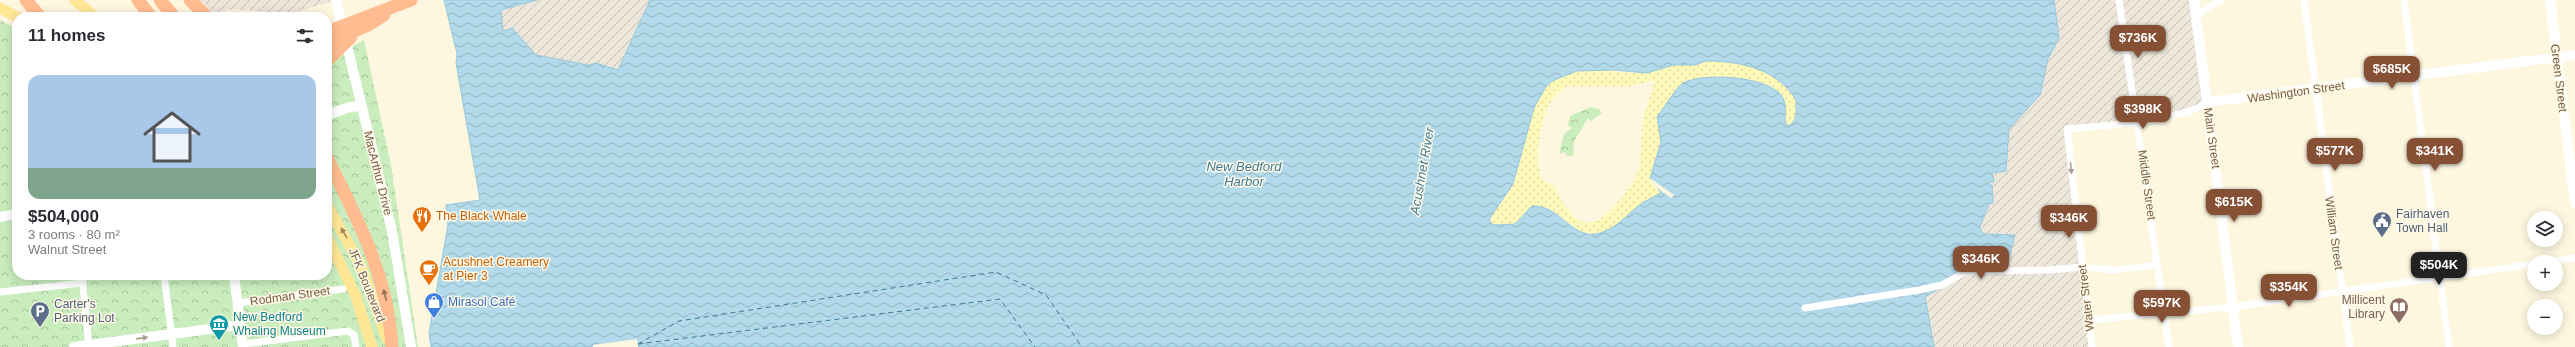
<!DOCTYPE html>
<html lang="en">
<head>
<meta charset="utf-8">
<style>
	:root { --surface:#fff; --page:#f2f2f3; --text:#2b2b33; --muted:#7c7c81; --line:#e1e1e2; --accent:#865035 }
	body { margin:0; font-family:Arial,sans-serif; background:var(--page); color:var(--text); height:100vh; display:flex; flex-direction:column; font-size:15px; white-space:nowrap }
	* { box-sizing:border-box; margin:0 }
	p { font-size:13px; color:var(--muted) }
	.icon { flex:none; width:22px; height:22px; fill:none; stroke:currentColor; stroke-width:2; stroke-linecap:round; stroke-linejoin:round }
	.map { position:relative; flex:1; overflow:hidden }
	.details { position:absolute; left:12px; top:12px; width:320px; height:268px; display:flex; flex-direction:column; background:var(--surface); border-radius:16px; box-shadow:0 2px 10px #0003 }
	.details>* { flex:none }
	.buttons { position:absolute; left:2527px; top:211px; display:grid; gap:8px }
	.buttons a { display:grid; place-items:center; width:36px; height:36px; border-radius:50%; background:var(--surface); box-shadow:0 2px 10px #0003; font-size:20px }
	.price { position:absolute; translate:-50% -34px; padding:0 9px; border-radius:8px; background:var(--accent); color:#fff; font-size:13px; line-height:26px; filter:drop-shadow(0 1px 2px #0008) }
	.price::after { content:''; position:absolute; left:50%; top:24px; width:12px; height:9px; margin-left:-6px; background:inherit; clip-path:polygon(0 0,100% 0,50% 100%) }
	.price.selected { background:#222; color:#fff }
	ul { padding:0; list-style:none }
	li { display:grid; align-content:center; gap:8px; height:212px; padding:0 16px }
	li+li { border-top:1px solid var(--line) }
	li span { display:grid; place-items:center; height:124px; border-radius:12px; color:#555 }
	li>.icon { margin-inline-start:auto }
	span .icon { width:72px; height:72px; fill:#fffc; stroke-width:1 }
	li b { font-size:17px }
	h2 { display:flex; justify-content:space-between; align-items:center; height:48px; padding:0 16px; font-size:17px }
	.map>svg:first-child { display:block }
	.industrial { fill:url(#industrial-furrows) }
	.forest { fill:url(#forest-crowns) }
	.sand { fill:url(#sand-dots); fill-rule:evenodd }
	.water { fill:url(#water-waves); stroke:#97c8dc; fill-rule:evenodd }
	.pier { fill:#fef7df }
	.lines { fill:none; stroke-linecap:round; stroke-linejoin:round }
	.ferry { stroke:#3e7a94; stroke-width:1; stroke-dasharray:5 4; stroke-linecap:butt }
	.street { stroke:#fff; stroke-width:7 }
	.secondary { stroke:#fff; stroke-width:10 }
	.primary { stroke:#ffe796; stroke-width:11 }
	.highway { stroke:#ffbc90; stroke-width:13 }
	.oneway { fill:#ad9e8f }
	.oneway2 { fill:#a0875d }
	.oneway3 { fill:#927153 }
	.labels { text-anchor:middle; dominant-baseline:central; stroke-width:3; stroke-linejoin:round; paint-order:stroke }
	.street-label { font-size:12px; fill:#775e44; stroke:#fff9e8 }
	.service-label { font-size:12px; fill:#4e5e75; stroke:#fff9e8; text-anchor:start }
	.food-label { font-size:12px; fill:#c56008; stroke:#fff9e8; text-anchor:start }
	.education-label { font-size:12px; fill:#785e54; stroke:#fff9e8; text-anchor:end }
	.shop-label { font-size:12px; fill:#366cbe; stroke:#fff9e8; text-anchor:start }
	.culture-label { font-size:12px; fill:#0d838f; stroke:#fff9e8; text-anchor:start }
	.water-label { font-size:13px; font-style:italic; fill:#3e7a94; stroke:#fff9e8 }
</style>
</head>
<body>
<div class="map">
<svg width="2575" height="347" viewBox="0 0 2575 347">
	<defs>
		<pattern id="industrial-furrows" width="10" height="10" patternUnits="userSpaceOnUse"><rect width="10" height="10" fill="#ece6db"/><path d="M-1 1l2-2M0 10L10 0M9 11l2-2" fill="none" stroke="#c4beb3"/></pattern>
		<pattern id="forest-crowns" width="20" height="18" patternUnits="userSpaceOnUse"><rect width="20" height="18" fill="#c9edbd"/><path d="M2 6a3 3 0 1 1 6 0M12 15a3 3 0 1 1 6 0" fill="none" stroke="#a8c39b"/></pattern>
		<pattern id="sand-dots" width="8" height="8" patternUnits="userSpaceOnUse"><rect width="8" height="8" fill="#fff9b9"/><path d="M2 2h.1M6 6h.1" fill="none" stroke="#ded8a0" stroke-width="1.8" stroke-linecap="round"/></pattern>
		<pattern id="water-waves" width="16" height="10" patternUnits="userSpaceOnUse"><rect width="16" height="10" fill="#b2daea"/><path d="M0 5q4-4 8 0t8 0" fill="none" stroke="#96b4bf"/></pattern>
	</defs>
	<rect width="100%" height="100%" fill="#fef7df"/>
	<g class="industrial">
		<polygon points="200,0 336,0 289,14 234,9 213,13"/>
		<polygon points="537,0 650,0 618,70 596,63 588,65 536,55 512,29 503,31 501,10"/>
		<polygon points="2054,0 2194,0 2208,102 2198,110 2067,129 2092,347 1930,347 1925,297 1983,234 1981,225 1961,226 1992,201 1992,187 1989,182 1992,180 1992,173 2005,171 2007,167 2009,129"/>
	</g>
	<g class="forest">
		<polygon points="0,20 17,29 17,275 327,275 327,59 364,40 391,165 418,347 0,347"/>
		<path d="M1591,107L1599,109L1602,113L1591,121L1587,118C1587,120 1576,139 1574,141L1573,156H1567L1565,152L1559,154L1564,134L1572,128L1568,125L1570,116Z"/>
	</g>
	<path class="sand" d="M1706,61C1740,61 1778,69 1796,100C1796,110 1798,121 1787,126L1785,123C1785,115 1787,106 1784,98C1772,75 1703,72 1683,83C1676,88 1663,109 1657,117L1661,142L1650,178L1662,193L1638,206L1615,227L1598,234L1581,232L1551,209L1526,211C1519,223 1504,232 1490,222C1490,214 1513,188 1516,175C1523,150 1530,106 1545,87C1566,60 1616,74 1644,73C1654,73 1664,67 1673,65C1685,63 1695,65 1706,61ZM1654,80C1655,87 1645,110 1643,121C1641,138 1643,155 1638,172C1635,182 1626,192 1620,200C1589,239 1572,224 1554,186L1542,180C1532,156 1541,96 1568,86H1631Z"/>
	<path class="water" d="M444,0H537L501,10L503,31L512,28L536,55L588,65L596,63L618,70L650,0H2054L2059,38L2048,59L2040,95L2009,129L2006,171L1992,173L1994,182H1989V185H1992L1993,203L1989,204L1980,227L1983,234L2015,235L2008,262L1988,260L1925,297L1934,347H431L429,333L448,225L446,205L480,200L456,63L457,54ZM1706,61C1740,61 1778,69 1796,100C1796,110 1798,121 1788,126L1785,122C1785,115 1787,106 1783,98C1772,76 1703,72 1683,83C1676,88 1663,109 1657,117L1661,142L1650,178L1661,193C1653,197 1644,201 1637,207C1625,217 1616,228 1600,233C1573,242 1560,204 1532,206L1515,224L1494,225L1490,222V218L1513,184L1534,108L1545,88L1552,81L1577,71L1613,70L1647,73L1674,65H1695Z"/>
	<g class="pier">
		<polygon points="1650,178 1674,195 1671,198 1653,185"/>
		<polygon points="637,339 638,347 593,347 593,345"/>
	</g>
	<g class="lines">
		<g class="ferry">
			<polyline points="638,344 679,321 996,272 1046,295 1082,347"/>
			<polyline points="638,344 1000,299 1035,347"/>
		</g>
		<g class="street">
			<polyline points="2119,0 2169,347"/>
			<polyline points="2304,0 2350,347"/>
			<polyline points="2404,0 2449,347"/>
			<polyline points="2197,14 2222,0"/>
			<polyline points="2547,262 2575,258"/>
			<polyline points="82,275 89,347"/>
			<polyline points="164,275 173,347"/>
			<polyline points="0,292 83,283"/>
			<polyline points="238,303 343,289"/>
			<polyline points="1805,308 1919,290 1942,285 1963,273 1977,271 2049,270 2082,267 2114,270 2158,265"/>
			<polyline points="2089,320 2233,307 2534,264"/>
			<polyline points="243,344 348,331 354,335 356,347"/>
			<path d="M2092,347L2067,129C2100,126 2184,121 2208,102"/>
		</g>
		<g class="secondary">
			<polyline points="336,0 392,231 411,347"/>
			<polyline points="2194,0 2238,347"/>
			<polyline points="2550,0 2575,203"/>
			<polyline points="2208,102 2575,55"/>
			<polyline points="327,115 350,107 361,106"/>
			<polyline points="0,217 17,214"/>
			<polyline points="234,275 243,347"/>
			<polyline points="74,347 240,325"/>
		</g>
		<g class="primary">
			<polyline points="75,0 95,17"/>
			<polyline points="0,8 17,17"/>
			<polyline points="327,205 360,264 387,339"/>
			<polyline points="327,237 355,294 372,347"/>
		</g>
		<g class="highway">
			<polyline points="26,0 40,17"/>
			<polyline points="138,0 151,17"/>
			<polyline points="160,0 174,17"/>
			<polyline points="190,0 207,17"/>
			<polyline points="327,32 411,0"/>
			<polyline points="327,43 368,25 384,15"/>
			<polyline points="327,61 351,37"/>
			<path d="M327,158C358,219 388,277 392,347"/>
		</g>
	</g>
	<defs><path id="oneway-solid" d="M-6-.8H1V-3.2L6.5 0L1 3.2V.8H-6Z"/></defs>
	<g class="oneway">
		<use href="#oneway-solid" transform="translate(2071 168) rotate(84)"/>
		<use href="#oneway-solid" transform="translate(142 338) rotate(-8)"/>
	</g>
	<use class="oneway2" href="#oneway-solid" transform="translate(344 233) rotate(-120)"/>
	<use class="oneway3" href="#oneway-solid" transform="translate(385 295) rotate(-104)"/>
	<defs>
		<g id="restaurant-pin" transform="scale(1)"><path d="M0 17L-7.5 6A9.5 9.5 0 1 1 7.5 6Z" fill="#e8710a" stroke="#fff9e8"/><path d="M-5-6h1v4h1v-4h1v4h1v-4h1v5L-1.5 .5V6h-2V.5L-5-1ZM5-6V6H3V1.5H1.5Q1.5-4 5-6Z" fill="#fff"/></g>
		<g id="civic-pin" transform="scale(1)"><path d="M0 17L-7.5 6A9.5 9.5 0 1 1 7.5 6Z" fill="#5c6f8a" stroke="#fff9e8"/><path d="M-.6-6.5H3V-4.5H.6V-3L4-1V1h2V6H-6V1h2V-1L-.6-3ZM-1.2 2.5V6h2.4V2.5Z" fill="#fff"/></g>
		<g id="cafe-pin" transform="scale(1)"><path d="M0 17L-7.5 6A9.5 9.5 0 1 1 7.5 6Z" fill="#e8710a" stroke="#fff9e8"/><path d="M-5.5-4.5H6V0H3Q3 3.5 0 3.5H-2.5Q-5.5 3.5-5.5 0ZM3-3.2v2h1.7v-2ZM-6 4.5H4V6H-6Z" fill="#fff"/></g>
		<g id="shop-pin" transform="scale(1)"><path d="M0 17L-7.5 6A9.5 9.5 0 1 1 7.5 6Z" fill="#3f7fe0" stroke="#fff9e8"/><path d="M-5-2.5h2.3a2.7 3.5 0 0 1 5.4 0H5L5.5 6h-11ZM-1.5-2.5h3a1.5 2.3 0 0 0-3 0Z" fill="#fff"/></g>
		<g id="library-pin" transform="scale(1)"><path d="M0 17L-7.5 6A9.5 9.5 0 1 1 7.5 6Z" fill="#8d6e63" stroke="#fff9e8"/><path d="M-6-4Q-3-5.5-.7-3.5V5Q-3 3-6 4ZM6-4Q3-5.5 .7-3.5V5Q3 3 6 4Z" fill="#fff"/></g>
		<g id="parking-pin" transform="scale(1)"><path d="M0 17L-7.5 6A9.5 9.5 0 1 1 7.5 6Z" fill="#5c6f8a" stroke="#fff9e8"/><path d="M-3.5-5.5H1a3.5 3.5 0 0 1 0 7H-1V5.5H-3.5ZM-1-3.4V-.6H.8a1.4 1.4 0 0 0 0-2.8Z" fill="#fff"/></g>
		<g id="museum-pin" transform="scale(1)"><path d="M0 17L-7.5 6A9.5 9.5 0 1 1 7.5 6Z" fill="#0f9aa8" stroke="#fff9e8"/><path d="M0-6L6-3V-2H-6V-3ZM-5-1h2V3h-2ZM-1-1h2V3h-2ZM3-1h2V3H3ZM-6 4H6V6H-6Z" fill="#fff"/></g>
	</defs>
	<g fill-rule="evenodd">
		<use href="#restaurant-pin" x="422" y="216"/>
		<use href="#civic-pin" x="2382" y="221"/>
		<use href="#cafe-pin" x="429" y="269"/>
		<use href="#shop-pin" x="434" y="302"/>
		<use href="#library-pin" x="2399" y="307"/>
		<use href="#parking-pin" x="40" y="311"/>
		<use href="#museum-pin" x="219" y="324"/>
	</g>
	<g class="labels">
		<g class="street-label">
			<text transform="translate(2559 78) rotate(83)">Green Street</text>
			<text transform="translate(2296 92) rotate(-8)">Washington Street</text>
			<text transform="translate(2212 138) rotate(82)">Main Street</text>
			<text transform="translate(378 173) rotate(76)">MacArthur Drive</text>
			<text transform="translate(2147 185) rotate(82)">Middle Street</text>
			<text transform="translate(2334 233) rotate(82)">William Street</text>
			<text transform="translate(367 285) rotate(68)">JFK Boulevard</text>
			<text transform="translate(290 296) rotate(-8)">Rodman Street</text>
			<text transform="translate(2086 298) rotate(-97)">Water Street</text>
		</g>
		<g class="service-label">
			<text x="2396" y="214">Fairhaven<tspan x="2396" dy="14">Town Hall</tspan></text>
			<text x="54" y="304">Carter's<tspan x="54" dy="14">Parking Lot</tspan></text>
		</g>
		<g class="food-label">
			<text x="436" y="216">The Black Whale</text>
			<text x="443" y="262">Acushnet Creamery<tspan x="443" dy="14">at Pier 3</tspan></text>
		</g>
		<g class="education-label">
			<text x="2385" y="300">Millicent<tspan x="2385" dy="14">Library</tspan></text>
		</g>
		<g class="shop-label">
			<text x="448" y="302">Mirasol Café</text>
		</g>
		<g class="culture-label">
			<text x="233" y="317">New Bedford<tspan x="233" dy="14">Whaling Museum</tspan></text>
		</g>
		<g class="water-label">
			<text x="1244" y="166">New Bedford<tspan x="1244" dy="15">Harbor</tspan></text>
			<text transform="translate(1422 171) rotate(-80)">Acushnet River</text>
		</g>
	</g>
</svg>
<div class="buttons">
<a><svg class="icon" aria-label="layers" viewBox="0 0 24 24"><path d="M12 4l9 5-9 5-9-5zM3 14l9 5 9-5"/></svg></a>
<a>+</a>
<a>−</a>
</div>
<b class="price" style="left:2138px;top:59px">$736K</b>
<b class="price" style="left:2392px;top:90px">$685K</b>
<b class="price" style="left:2143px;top:130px">$398K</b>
<b class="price" style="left:2335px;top:172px">$577K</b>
<b class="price" style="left:2435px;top:172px">$341K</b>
<b class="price" style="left:2234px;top:223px">$615K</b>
<b class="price" style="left:2069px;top:239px">$346K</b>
<b class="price" style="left:1981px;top:280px">$346K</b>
<b class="price selected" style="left:2439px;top:286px">$504K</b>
<b class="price" style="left:2289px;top:308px">$354K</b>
<b class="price" style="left:2162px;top:324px">$597K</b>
<section class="details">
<h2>11 homes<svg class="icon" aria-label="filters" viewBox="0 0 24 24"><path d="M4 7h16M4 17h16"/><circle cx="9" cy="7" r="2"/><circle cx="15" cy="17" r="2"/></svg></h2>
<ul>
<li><span style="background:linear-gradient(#a9c7e8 75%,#7fa58c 0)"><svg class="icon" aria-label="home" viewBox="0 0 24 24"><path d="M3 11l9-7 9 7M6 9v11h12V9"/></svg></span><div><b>$504,000</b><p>3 rooms · 80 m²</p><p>Walnut Street</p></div></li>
</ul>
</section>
</div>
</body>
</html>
